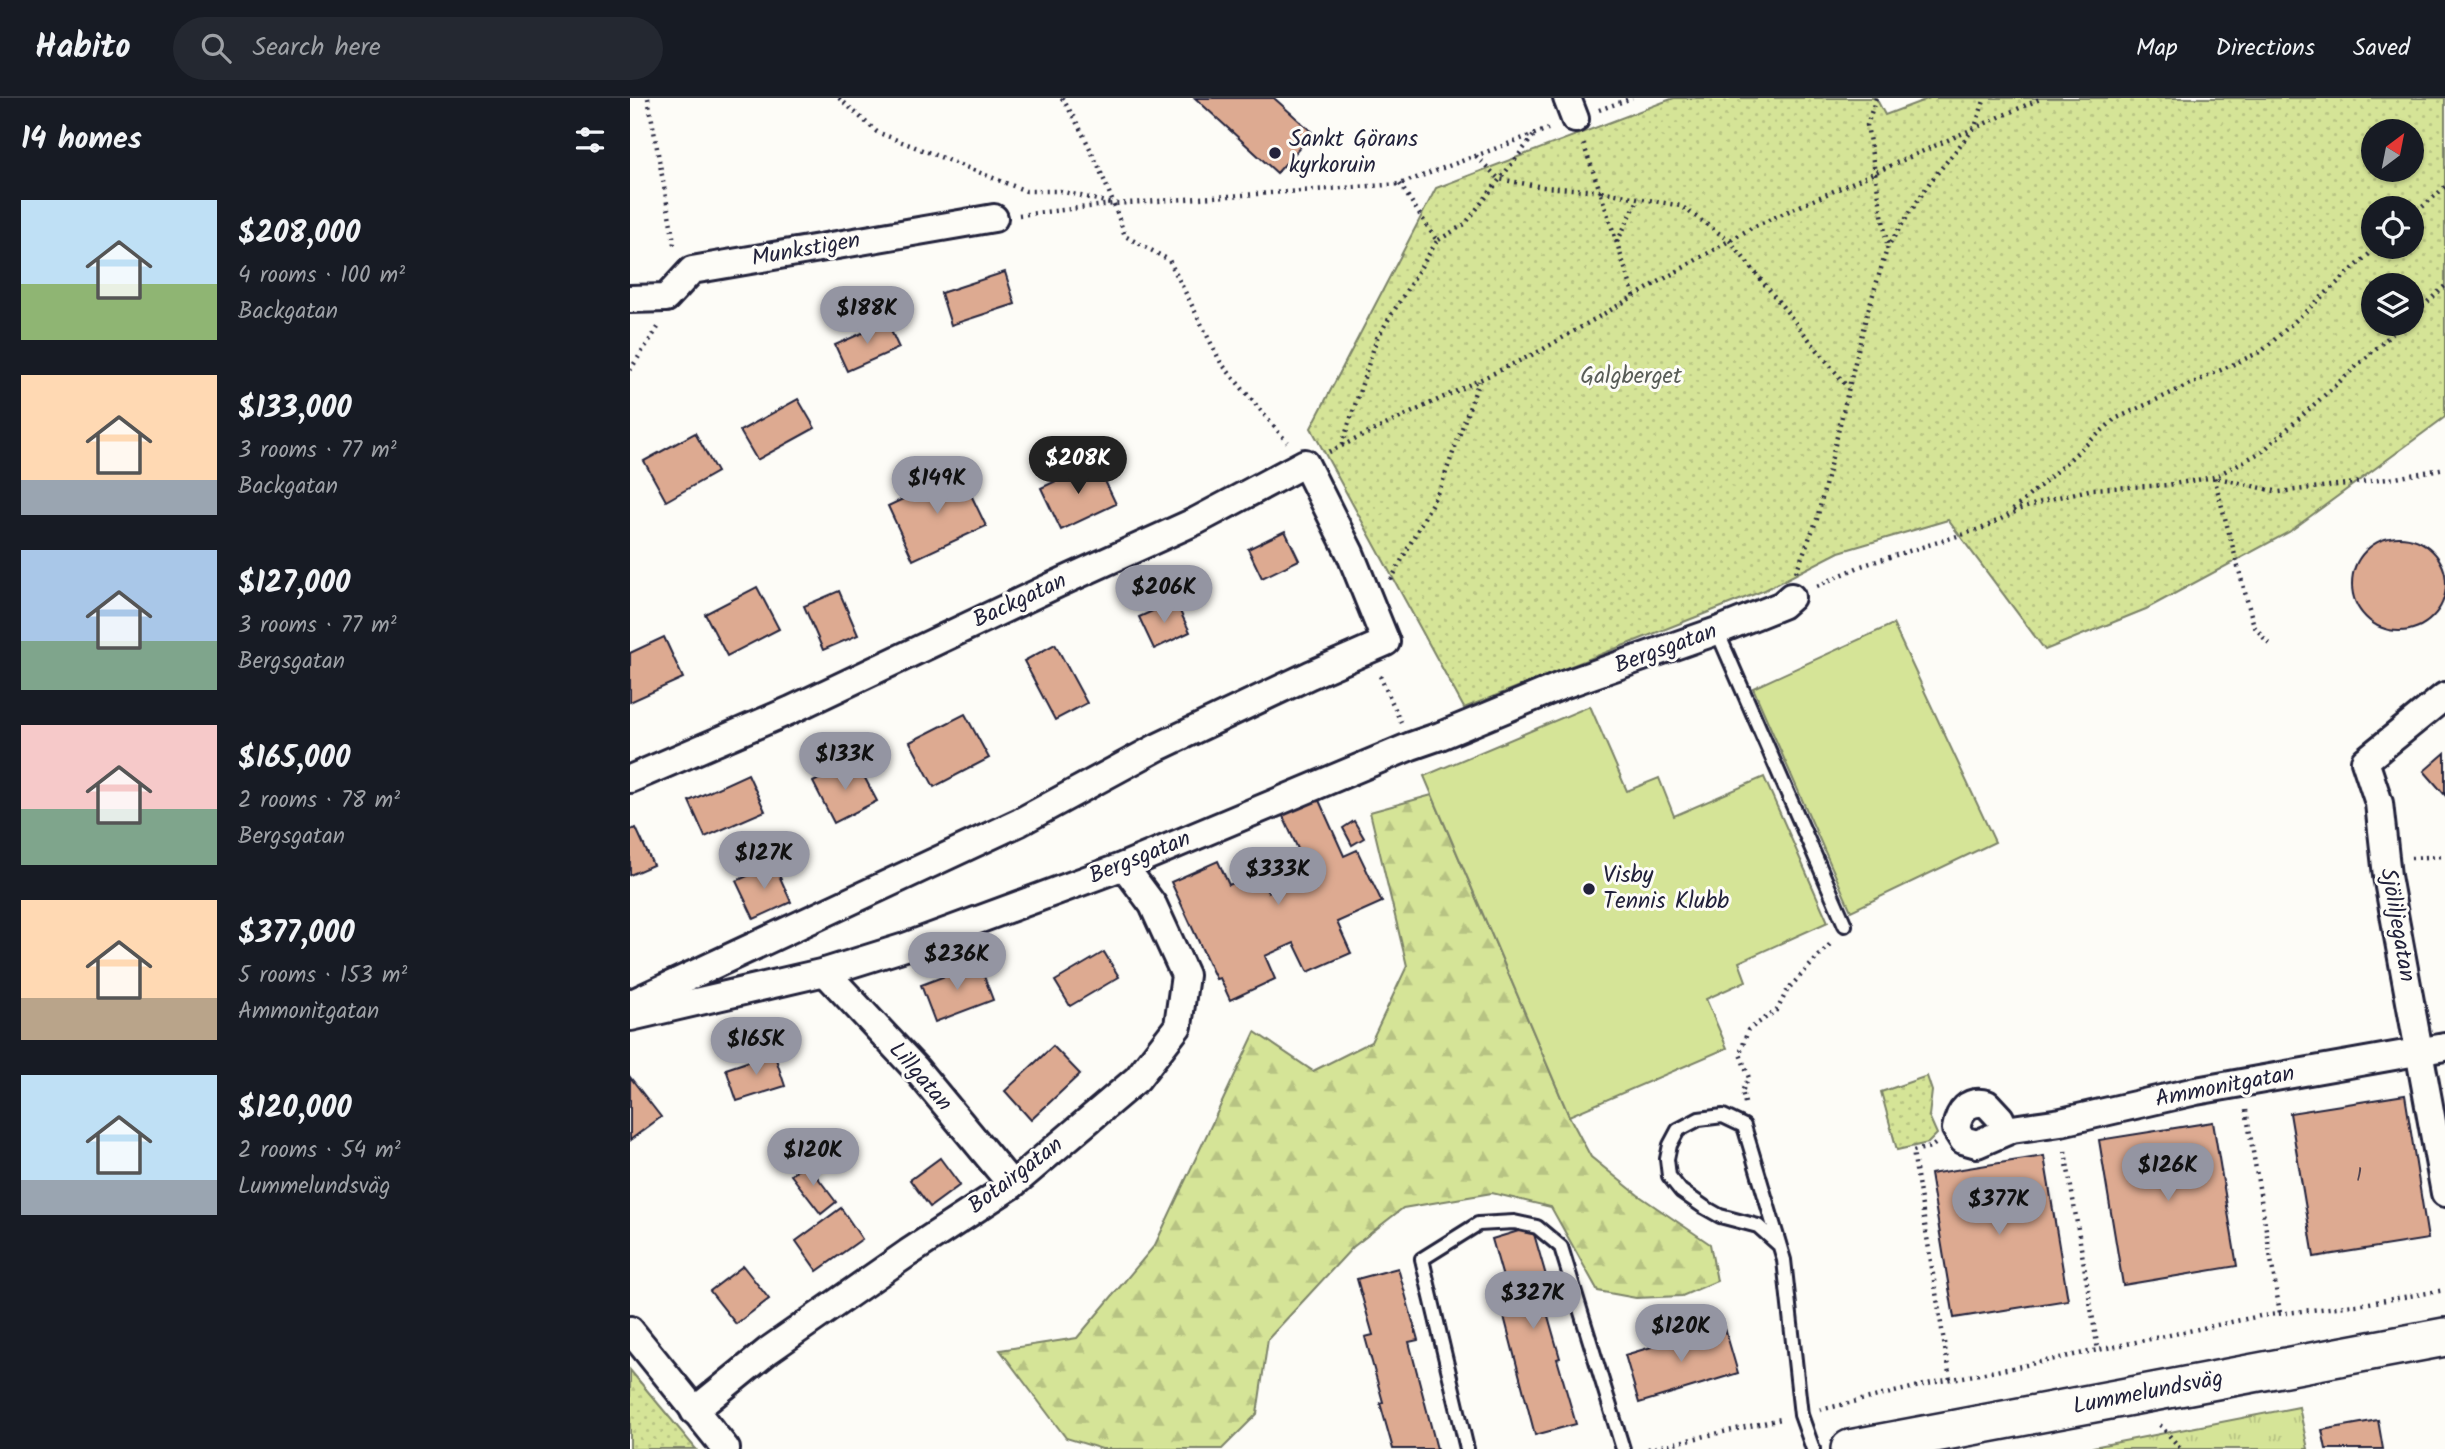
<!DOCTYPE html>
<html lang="en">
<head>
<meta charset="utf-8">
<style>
	:root { --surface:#171b24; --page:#242831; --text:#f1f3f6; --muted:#9ea1a6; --line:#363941; --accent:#9495a2 }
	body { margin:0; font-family:Kalam,sans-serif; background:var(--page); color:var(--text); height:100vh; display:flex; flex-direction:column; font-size:26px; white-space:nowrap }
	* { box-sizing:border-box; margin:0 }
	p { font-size:23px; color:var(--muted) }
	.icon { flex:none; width:38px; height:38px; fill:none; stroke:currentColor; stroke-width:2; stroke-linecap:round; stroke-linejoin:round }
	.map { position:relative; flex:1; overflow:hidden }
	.sheet { display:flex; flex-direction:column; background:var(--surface); width:630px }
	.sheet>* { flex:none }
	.needle { width:46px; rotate:32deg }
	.fabs { position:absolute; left:1731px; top:21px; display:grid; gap:14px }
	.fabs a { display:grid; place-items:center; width:63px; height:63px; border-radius:50%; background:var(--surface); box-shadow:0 2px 5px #0004; font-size:35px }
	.price { position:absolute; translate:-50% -60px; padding:0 16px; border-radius:24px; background:var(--accent); color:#111; font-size:23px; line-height:46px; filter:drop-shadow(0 2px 4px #0008) }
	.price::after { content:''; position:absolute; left:50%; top:42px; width:21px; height:16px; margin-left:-10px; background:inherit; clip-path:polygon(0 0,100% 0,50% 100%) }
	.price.current { background:#222; color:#fff }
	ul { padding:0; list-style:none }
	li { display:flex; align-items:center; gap:21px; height:175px; padding:0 21px }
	li span { display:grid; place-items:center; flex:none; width:196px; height:140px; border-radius:0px; color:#555 }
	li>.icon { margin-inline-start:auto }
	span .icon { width:84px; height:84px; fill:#fffc; stroke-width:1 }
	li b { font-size:30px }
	h2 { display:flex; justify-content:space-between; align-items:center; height:84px; padding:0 21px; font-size:30px }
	header { display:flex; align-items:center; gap:42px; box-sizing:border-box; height:98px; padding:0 35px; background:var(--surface); border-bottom:2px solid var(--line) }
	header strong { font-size:33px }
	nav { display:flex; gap:38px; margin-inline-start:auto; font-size:24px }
	.search { width:490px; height:63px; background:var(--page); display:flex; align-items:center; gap:18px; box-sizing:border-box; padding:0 24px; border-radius:38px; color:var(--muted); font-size:26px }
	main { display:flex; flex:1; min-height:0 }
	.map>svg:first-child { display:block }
	.grass { fill:url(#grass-tufts); stroke:#7c8369; stroke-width:2 }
	.forest { fill:url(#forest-firs); stroke:#7c8369; stroke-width:2 }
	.park { fill:url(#park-dots); stroke:#7c8369; stroke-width:2; fill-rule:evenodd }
	.pitch { fill:#d5e497; stroke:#7c8369; stroke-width:2 }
	.building { fill:#ddaa91; stroke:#22223b; stroke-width:2 }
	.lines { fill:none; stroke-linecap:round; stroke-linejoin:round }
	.lane-casing { stroke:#22223b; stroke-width:18 }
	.street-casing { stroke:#22223b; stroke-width:32 }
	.secondary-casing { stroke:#22223b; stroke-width:42 }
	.path { stroke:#22223b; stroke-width:4.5; stroke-dasharray:2 5; stroke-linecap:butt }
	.lane { stroke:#fdfcf7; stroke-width:12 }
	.street { stroke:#fdfcf7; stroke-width:26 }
	.secondary { stroke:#fdfcf7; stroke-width:37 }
	.poi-dot { fill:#22223b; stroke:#fdfcf7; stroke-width:2.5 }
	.labels { text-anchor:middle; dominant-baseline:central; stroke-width:6; stroke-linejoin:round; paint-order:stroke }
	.number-label { font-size:19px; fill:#514450 }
	.poi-label { font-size:23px; fill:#22223b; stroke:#fdfcf7; text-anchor:start }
	.street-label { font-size:23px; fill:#22223b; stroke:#fdfcf7 }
	.park-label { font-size:23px; fill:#585c57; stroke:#fdfcf7 }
</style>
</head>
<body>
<header>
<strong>Habito</strong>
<div class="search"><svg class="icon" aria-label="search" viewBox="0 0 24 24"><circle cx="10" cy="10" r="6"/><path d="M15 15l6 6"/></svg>Search here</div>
<nav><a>Map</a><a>Directions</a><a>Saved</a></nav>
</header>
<main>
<section class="sheet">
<h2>14 homes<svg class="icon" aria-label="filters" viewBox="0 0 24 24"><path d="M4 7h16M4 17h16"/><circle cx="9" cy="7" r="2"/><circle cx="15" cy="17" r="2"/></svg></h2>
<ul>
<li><span style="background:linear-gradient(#bfe0f5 60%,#8fb573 0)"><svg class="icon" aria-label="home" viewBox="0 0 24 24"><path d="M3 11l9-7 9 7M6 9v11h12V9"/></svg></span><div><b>$208,000</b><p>4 rooms · 100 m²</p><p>Backgatan</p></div></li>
<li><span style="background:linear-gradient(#ffd9b3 75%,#9aa5b1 0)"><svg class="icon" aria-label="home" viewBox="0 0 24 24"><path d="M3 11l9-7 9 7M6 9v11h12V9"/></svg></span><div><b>$133,000</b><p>3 rooms · 77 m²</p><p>Backgatan</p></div></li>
<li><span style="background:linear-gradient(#a9c7e8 65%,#7fa58c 0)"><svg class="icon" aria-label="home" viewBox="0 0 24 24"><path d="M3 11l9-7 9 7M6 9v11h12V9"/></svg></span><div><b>$127,000</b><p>3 rooms · 77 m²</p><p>Bergsgatan</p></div></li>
<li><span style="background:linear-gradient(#f6c9c9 60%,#7fa58c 0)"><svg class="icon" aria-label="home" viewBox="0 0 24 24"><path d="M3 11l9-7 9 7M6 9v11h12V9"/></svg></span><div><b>$165,000</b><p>2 rooms · 78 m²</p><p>Bergsgatan</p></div></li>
<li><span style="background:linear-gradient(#ffd9b3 70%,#b9a48a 0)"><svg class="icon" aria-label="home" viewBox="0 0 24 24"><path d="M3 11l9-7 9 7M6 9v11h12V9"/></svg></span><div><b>$377,000</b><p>5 rooms · 153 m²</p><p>Ammonitgatan</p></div></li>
<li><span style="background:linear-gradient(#bfe0f5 75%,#9aa5b1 0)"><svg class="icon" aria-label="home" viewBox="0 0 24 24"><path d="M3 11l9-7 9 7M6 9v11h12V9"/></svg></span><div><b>$120,000</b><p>2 rooms · 54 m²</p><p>Lummelundsväg</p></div></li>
</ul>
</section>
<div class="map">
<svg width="1815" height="1351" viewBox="0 0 1815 1351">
	<defs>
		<pattern id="grass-tufts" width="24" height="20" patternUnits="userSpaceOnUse" patternTransform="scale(1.75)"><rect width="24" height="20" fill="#d5e497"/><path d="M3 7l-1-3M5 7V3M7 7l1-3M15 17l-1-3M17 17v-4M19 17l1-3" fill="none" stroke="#b7c383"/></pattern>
		<pattern id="forest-firs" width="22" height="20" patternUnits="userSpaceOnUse" patternTransform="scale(1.75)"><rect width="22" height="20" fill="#d5e497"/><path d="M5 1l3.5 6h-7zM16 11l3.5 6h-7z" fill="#b7c383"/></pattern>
		<pattern id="park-dots" width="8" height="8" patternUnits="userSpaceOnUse" patternTransform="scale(1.75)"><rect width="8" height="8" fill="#d5e497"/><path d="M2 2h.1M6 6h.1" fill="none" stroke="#b7c383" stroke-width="1.8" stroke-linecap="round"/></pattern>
	</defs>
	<rect width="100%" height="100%" fill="#fdfcf7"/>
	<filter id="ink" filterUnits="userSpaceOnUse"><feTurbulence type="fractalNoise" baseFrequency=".0143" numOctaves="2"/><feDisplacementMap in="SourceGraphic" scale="14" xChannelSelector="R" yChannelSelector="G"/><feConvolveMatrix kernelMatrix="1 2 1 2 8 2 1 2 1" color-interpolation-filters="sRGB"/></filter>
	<g filter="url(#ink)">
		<polygon class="grass" points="1669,1309 1678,1351 1464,1351 1463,1349"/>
		<polygon class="forest" points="802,697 939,1018 961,1059 1008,1097 1080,1146 1087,1183 1052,1198 1006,1200 968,1193 921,1109 862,1095 773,1110 723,1149 638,1241 627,1316 592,1351 472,1351 436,1340 370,1252 447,1240 525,1147 625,934 683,973 741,944 777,868 740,714"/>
		<g class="park">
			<path d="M1044,0H1246L1255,17L1300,0H1815V319L1659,434L1516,511L1415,552L1318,422L1209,454L1135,492L834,610L681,330L806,90ZM1743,33H1782V72H1743ZM1743,110H1782V149H1743ZM1743,187H1782V226H1743Z"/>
			<polygon points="1297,978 1302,993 1299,1018 1307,1036 1298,1045 1267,1052 1251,994"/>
			<polygon points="0,1272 66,1351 0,1351"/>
		</g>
		<g class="pitch">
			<polygon points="1263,526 1365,744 1221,813 1123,590"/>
			<polygon points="960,608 997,693 1029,680 1044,718 1134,679 1198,824 1109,864 1116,883 1076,901 1097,950 939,1018 794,678"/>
		</g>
		<g class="building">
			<polygon points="565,0 644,0 683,35 647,75"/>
			<polygon points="375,174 385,206 321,227 311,195"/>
			<polygon points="257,224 269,250 217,273 205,247"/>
			<polygon points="168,301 185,330 127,362 110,333"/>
			<polygon points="65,335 87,374 36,403 14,363"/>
			<polygon points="466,364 486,406 431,432 411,390"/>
			<polygon points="330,374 356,428 283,462 258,408"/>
			<polygon points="655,433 669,462 632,480 618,451"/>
			<circle cx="1769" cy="486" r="47"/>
			<polygon points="127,489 149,531 97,558 75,516"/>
			<polygon points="209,493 228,537 193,552 174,508"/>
			<polygon points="545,503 560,534 524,551 509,519"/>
			<polygon points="34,539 53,580 0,604 0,555"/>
			<polygon points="425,546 457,605 425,622 394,563"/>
			<polygon points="335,616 359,660 304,689 280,644"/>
			<polygon points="1815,655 1815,697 1794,673"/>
			<polygon points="226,663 247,703 204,725 183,684"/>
			<polygon points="118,676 135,713 75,739 59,703"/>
			<polygon points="688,700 714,758 727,752 752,804 707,824 721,855 678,874 664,845 635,858 645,881 600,902 590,880 586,881 541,784 588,763 599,787 628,774 638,794 679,775 652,716"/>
			<polygon points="724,723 734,740 722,747 713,730"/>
			<polygon points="6,730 23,767 0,777 0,732"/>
			<polygon points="144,766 161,804 124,821 106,783"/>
			<polygon points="474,854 489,879 440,908 425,883"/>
			<polygon points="349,865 363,902 305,924 291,887"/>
			<polygon points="423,948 450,976 401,1022 375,993"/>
			<polygon points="144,955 155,988 107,1003 96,971"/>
			<polygon points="0,979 31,1019 0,1042"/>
			<polygon points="1775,997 1798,1141 1684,1159 1660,1015"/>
			<polygon points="1583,1024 1607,1168 1493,1187 1469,1042"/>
			<polygon points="1414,1058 1438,1202 1324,1220 1300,1076"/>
			<polygon points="310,1060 330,1087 300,1109 280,1082"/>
			<polygon points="176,1064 206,1104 191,1116 161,1077"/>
			<polygon points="211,1110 232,1141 187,1173 166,1143"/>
			<polygon points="902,1129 923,1202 914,1204 930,1260 927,1261 946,1326 905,1337 869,1199 878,1197 862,1141"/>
			<polygon points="113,1168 139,1201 106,1226 80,1193"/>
			<polygon points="768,1170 788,1242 779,1244 807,1351 763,1351 750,1305 753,1304 735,1239 743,1237 727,1181"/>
			<polygon points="1094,1227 1108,1275 1009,1305 995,1257"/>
			<polygon points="1748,1322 1753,1351 1696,1351 1692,1332"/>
		</g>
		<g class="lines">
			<g class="lane-casing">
				<g id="lane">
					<polyline points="1087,533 1215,827"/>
					<polyline points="1148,1146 1128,1128 1090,1118 1074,1109 1051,1093 1039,1078 1037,1061 1040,1047 1048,1032 1069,1021 1093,1018 1114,1028 1154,1162 1171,1317 1183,1351"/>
					<polyline points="837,1351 792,1161 848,1126 884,1124 907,1129 931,1149 993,1351"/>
				</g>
			</g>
			<g class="street-casing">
				<g id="street">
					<polyline points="937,0 945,21"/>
					<polyline points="0,201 36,200 62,172 364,120"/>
					<polyline points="1815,598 1735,663 1749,705 1757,778 1815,1095"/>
					<polyline points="0,681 161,612 427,486 566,423 675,365 720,455 756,544 680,577 528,649 390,724 0,906"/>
					<polyline points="195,874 286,971 382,1087"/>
					<polyline points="1,919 195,874 275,849 494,768 781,648 810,638 933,587 1087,533 1152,507 1161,499"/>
					<path d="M1376,1033L1370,1020L1357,1006C1338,1001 1329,1013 1326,1031L1333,1042L1347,1046L1382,1031L1431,1024L1566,993L1815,949"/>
					<polyline points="0,1232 96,1351"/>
					<polyline points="64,1313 139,1252 278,1155 382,1087 507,981 548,928 555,877 523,807 494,768"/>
				</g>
			</g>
			<g class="secondary-casing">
				<polyline id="secondary" points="1220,1351 1815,1239"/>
			</g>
			<g class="path">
				<polyline points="18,0 44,144 43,151"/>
				<polyline points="209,0 247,34 396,93 430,93 480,105"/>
				<path d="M432,0C459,42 479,91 495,138L539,162L591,265L657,344"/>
				<polyline points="1246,0 1237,27 1257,146"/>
				<polyline points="969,12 1002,0"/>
				<polyline points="846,58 869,81 913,89 970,93 953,45"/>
				<polyline points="770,86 807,143 835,126 905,36"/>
				<polyline points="389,117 484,106 770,86 918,31"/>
				<polyline points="1782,118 1815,89"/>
				<polyline points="987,144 1009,100"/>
				<polyline points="1004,198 970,93 1051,108 1100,143 1218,290"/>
				<polyline points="1782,218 1815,188"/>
				<polyline points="0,272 29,228"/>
				<polyline points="712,347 747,240 807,143"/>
				<polyline points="699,354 910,253 1123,129 1412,0"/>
				<polyline points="1383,412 1485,321 1632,253 1747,149"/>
				<polyline points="1166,474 1187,421 1236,219 1258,148 1300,84 1345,29 1355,0"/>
				<polyline points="761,482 811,388 849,283"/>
				<polyline points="1187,488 1231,468 1353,430 1391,411 1420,401 1463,391 1538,387 1584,379 1633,353 1773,226"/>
				<polyline points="1639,546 1624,528 1584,379 1649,394 1766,380 1815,370"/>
				<polyline points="750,578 771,624"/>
				<polyline points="1781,760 1815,758"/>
				<polyline points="1115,1005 1112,993 1119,980 1110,956 1118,932 1147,912 1158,891 1202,844"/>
				<polyline points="1616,1012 1650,1215"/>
				<polyline points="1305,1046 1301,1049 1283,1053 1320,1281"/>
				<polyline points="1435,1053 1468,1252"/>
				<polyline points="1190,1312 1306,1284 1382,1270 1630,1218 1733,1206 1815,1192"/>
				<polyline points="1530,1327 1551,1351"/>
				<polyline points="1018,1351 1151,1321"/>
			</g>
			<use href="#lane" class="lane"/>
			<use href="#street" class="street"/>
			<use href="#secondary" class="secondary"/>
		</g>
	</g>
	<g class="poi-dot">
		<circle cx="645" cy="55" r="7"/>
		<circle cx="959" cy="791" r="7"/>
	</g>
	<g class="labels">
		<g class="number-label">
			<text x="1729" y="1078">1</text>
		</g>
		<g class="poi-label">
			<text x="659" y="42">Sankt Görans<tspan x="659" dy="26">kyrkoruin</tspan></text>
			<text x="973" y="778">Visby<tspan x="973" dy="26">Tennis Klubb</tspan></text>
		</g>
		<g class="street-label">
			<text transform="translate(176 152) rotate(-10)">Munkstigen</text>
			<text transform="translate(390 503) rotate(-25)">Backgatan</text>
			<text transform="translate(1036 551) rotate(-20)">Bergsgatan</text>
			<text transform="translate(510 760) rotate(-22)">Bergsgatan</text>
			<text transform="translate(1767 827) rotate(80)">Sjöliljegatan</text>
			<text transform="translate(290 979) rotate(49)">Lillgatan</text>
			<text transform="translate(1595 989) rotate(-11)">Ammonitgatan</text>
			<text transform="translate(386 1078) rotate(-37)">Botairgatan</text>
			<text transform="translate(1518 1295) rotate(-11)">Lummelundsväg</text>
		</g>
		<g class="park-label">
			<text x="1001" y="279">Galgberget</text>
		</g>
	</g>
</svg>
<div class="fabs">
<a><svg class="needle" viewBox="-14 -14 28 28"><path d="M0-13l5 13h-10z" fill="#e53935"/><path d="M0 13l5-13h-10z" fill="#9ea1a6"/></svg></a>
<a><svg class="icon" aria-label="locate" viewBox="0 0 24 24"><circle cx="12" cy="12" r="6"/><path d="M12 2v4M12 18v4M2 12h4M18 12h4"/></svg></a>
<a><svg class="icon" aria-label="layers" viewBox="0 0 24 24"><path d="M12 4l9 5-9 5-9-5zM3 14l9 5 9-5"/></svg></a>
</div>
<b class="price" style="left:237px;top:248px">$188K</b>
<b class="price current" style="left:448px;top:398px">$208K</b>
<b class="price" style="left:307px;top:418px">$149K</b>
<b class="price" style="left:534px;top:527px">$206K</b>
<b class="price" style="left:215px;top:694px">$133K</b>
<b class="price" style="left:134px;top:793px">$127K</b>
<b class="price" style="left:648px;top:809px">$333K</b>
<b class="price" style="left:327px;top:894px">$236K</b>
<b class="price" style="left:126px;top:979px">$165K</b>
<b class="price" style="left:183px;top:1090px">$120K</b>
<b class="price" style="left:1538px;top:1105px">$126K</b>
<b class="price" style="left:1369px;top:1139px">$377K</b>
<b class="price" style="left:903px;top:1233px">$327K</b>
<b class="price" style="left:1051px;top:1266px">$120K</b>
</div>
</main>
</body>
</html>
